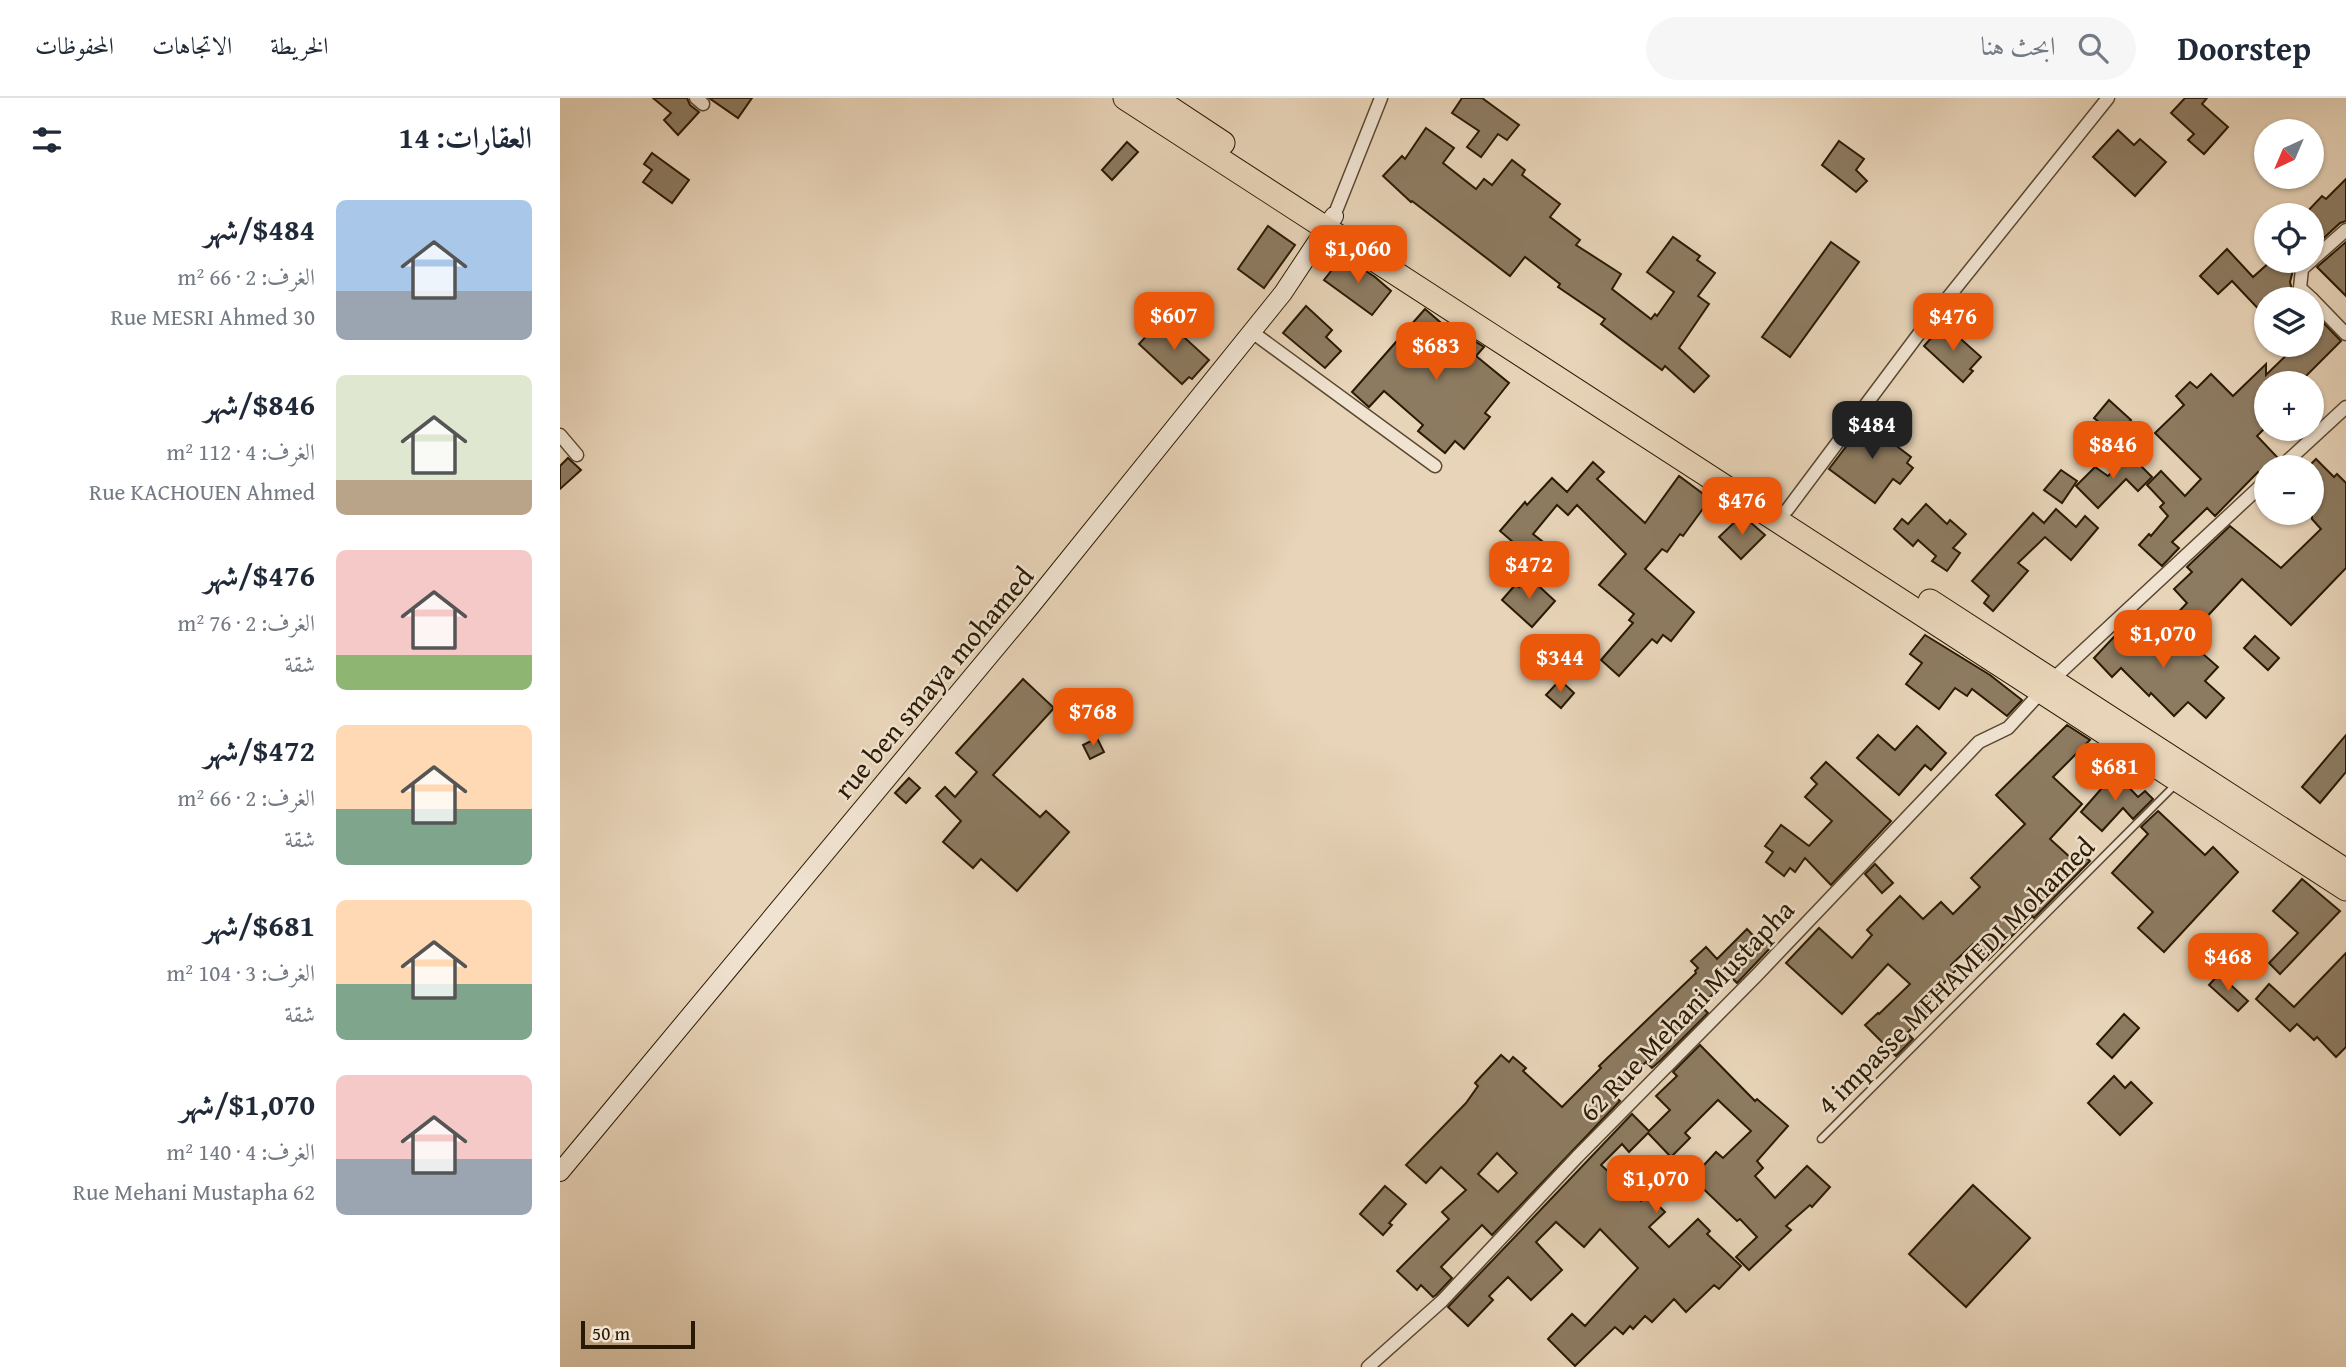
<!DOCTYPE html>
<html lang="ar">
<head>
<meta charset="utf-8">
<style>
	:root { --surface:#fff; --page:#f6f6f7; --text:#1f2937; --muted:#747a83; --line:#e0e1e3; --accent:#ea580c }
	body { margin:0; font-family:"Gentium Book Plus",Amiri,serif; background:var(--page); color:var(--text); direction:rtl; height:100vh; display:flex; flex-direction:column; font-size:26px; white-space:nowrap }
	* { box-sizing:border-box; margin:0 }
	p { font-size:23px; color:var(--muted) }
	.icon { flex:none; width:38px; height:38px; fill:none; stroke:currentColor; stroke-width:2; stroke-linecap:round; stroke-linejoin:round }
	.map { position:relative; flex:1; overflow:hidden; direction:ltr }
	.drawer { display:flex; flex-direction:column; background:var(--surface); width:560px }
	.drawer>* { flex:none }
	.needle { width:46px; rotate:224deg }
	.fabs { position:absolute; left:1694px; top:21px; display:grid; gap:14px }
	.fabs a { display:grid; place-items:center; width:70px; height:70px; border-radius:50%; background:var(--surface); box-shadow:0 2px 5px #0004; font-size:35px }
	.scale { position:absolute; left:21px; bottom:18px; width:114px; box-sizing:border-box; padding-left:7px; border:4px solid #2a1a03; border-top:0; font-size:19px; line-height:24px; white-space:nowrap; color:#2a1a03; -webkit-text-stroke:5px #f0e3d1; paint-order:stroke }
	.price { position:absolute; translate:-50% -60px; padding:0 16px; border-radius:14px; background:var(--accent); color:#fff; font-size:23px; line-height:46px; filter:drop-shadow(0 2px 4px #0008) }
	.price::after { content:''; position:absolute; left:50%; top:42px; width:21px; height:16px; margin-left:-10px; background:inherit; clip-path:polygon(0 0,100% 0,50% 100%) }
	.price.on { background:#222; color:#fff }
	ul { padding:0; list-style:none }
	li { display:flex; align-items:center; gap:21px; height:175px; padding:0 28px }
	li span { display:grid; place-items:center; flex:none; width:196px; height:140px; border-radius:10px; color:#555 }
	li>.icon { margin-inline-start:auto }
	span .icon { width:84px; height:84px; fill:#fffc; stroke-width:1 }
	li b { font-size:30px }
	h2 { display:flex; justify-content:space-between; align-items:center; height:84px; padding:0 28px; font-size:30px }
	header { display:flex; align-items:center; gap:42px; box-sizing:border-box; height:98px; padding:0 35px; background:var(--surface); border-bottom:2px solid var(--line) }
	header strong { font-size:33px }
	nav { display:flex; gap:38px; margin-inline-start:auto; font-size:24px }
	.search { width:490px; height:63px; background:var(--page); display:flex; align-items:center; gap:18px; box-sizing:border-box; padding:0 24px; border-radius:38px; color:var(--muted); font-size:26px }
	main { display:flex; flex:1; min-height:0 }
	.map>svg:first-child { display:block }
	.building { fill:#8d7b61; stroke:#2a1a03; stroke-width:2; fill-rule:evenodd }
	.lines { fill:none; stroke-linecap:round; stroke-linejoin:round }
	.lane-casing { stroke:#5a4830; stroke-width:9 }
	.street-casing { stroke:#5a4830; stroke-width:15 }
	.secondary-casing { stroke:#2a1a03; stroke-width:20 }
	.highway-casing { stroke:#2a1a03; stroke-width:25 }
	.lane { stroke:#f0e3d1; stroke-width:6 }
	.street { stroke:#f0e3d1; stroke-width:12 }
	.secondary { stroke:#f0e3d1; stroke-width:18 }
	.highway { stroke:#e8d4b8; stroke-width:23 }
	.labels { text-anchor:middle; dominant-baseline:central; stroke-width:5; stroke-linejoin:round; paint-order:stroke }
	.street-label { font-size:28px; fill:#2a1a03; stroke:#f0e3d1 }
</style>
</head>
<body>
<header>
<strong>Doorstep</strong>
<div class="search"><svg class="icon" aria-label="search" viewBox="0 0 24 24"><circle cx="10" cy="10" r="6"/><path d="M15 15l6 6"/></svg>ابحث هنا</div>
<nav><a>الخريطة</a><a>الاتجاهات</a><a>المحفوظات</a></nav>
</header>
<main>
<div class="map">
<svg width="1786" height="1269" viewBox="0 0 1786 1269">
	<rect width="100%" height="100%" fill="#e8d4b8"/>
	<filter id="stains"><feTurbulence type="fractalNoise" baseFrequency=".00286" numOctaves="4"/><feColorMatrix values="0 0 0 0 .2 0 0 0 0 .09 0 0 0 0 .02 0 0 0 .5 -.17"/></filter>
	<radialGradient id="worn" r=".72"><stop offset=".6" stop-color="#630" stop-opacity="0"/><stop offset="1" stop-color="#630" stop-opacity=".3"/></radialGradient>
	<g class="building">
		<polygon points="93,0 127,0 130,7 139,14 118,37 104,22 111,15"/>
		<polygon points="149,0 192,0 178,20"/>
		<polygon points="902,0 922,0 959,27 947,42 938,36 921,59 907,49 919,33 892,15"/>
		<polygon points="1625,0 1647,0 1642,6 1668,29 1644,56 1628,42 1634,36 1611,15"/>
		<polygon points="866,30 894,50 883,65 916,91 924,81 932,87 952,62 965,72 962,77 1000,106 990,119 1020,142 1016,147 1061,176 1052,191 1091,221 1095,216 1097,218 1114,194 1087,174 1113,139 1140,158 1137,162 1155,175 1138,198 1149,206 1119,250 1149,278 1134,294 1105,268 1102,272 1041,226 1045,221 998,189 1000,186 965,159 950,178 852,103 851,104 823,78 842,58 845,61"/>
		<polygon points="1558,32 1574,47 1580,41 1606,64 1575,98 1533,59"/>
		<polygon points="1279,43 1304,61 1296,72 1307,83 1296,94 1262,67"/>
		<polygon points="567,44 578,54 552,82 542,72"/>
		<polygon points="92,55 129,82 112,105 83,84 92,72 84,66"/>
		<polygon points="1786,81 1786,123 1780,125 1752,151 1752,117 1744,117 1762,98 1766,101"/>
		<polygon points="708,128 735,147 704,190 678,171"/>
		<polygon points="1271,144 1299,164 1230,259 1202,239"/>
		<polygon points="1786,144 1786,198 1757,169"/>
		<polygon points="1667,151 1693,179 1711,163 1729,163 1734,168 1730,184 1732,192 1739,201 1706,201 1706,219 1672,183 1658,196 1640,178"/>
		<polygon points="783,158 815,179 831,193 812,217 764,182"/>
		<polygon points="746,208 772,232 766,239 781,253 765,270 723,235"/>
		<polygon points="865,211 901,242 905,237 924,249 916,258 949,285 925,315 930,319 904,351 895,343 885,355 858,333 863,327 824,293 809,309 792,294"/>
		<polygon points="1752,213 1781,243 1739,285 1706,285 1706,329 1697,338 1718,360 1712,369 1706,369 1706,374 1700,376 1698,374 1655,418 1647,410 1612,444 1619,450 1602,468 1579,447 1589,436 1591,438 1608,418 1600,409 1604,405 1587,387 1601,373 1625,398 1641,381 1595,335 1624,307 1616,298 1630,284 1637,290 1651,276 1673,298 1706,266 1706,277 1737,247 1752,247"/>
		<polygon points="603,220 649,262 632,281 629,279 622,286 579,246"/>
		<polygon points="1384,226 1421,259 1410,271 1413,273 1403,284 1364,248"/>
		<polygon points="1549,302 1571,322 1555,337 1534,320"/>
		<polygon points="1318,322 1336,335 1330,343 1351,359 1347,365 1353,370 1340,386 1333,381 1315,405 1269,371 1305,324 1312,329"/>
		<polygon points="1570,357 1592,379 1578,393 1566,381 1538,410 1516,388 1535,369 1548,378"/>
		<polygon points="8,360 21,372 0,391 0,368"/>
		<polygon points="1756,361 1774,379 1777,376 1786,385 1786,470 1731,527 1682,481 1628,539 1610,523 1627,505 1614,491 1632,474 1627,469 1670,428 1721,470 1761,431 1752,421 1752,369 1749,368"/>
		<polygon points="1033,364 1044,374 1037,381 1085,425 1119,378 1150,401 1123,438 1120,436 1107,454 1102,451 1085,471 1134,514 1111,543 1103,537 1097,545 1092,541 1059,578 1041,562 1073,525 1069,522 1074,516 1039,487 1066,456 1017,407 1008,417 997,407 973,436 987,447 974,462 940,433 965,404 967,407 992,380 1007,394"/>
		<polygon points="1501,372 1517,383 1502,405 1484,392"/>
		<polygon points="1366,406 1387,426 1390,422 1406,436 1393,450 1400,455 1387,473 1372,463 1376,458 1358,442 1353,448 1334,431 1342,421 1348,426"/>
		<polygon points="1496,411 1516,429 1525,418 1538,430 1511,462 1485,439 1458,465 1468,473 1433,513 1424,505 1429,498 1412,483 1473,415 1484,425"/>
		<polygon points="1182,417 1205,437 1181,461 1159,439"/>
		<polygon points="969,479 995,503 972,529 942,502 956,486 959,489"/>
		<polygon points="1570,522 1601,553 1619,535 1658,569 1645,583 1664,600 1646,620 1628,604 1614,618 1591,595 1589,598 1561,570 1552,579 1534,560"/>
		<polygon points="1365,537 1430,577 1462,602 1447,618 1412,591 1407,598 1395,590 1379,611 1346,586 1362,565 1350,556"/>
		<polygon points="1695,538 1719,560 1708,572 1684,550"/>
		<polygon points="463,581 494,610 433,677 480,719 486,713 509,734 457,793 421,761 413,770 383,744 401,723 376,698 385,689 395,699 417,674 396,655"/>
		<polygon points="1000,582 1014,595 1001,610 986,597"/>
		<polygon points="1507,627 1530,642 1493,679 1522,706 1490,741 1512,761 1520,753 1530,763 1474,820 1472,818 1428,862 1413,846 1391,867 1396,872 1361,910 1367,916 1347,935 1353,941 1336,958 1305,927 1318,915 1319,916 1350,886 1328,866 1282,916 1226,865 1259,830 1292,860 1312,837 1307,832 1340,798 1363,821 1381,804 1393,816 1420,789 1411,780 1465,726 1436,697"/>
		<polygon points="1357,628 1386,655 1371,672 1365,667 1339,697 1297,660 1318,637 1335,652"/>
		<polygon points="1786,637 1786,674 1760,705 1742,689"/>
		<polygon points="537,640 544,654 530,661 523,647"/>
		<polygon points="1266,664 1331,723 1271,787 1245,760 1235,774 1230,770 1224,778 1206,764 1213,754 1205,748 1221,727 1249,748 1272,723 1245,699 1257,686 1251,680"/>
		<polygon points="1555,675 1578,699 1585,693 1593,701 1573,721 1563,710 1542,733 1521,714"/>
		<polygon points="349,680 360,690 346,705 335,695"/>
		<polygon points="1598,713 1645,757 1653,749 1678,774 1604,854 1578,830 1593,814 1552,775 1588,736 1581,729"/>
		<polygon points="1315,766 1333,785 1322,795 1305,776"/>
		<polygon points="1742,781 1780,813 1720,876 1709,865 1738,835 1713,813"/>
		<path d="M1187,831L1201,846L1206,840L1213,847L1177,885L1171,879L1147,902L1142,909L1148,915L1101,962L1092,970L1086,964L1053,996L1060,1003L932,1137L922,1127L881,1169L892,1180L876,1197L873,1199L861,1187L857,1192L837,1173L889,1121L882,1114L906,1092L881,1069L866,1085L846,1067L906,1005L918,988L915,985L941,957L949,964L953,959L966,970L963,973L1002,1009L1041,970L1039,968L1136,875L1135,873L1138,870L1131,863L1146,849L1157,861ZM937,1055L957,1075L938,1094L918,1076Z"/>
		<polygon points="1652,838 1671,857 1652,877 1632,858"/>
		<polygon points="1786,855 1786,949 1776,959 1757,939 1754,942 1737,926 1730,933 1696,901 1709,886 1734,909"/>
		<polygon points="1659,876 1688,903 1678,913 1649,887"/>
		<polygon points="1564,916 1579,930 1552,960 1537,946"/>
		<polygon points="1140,947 1195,1003 1197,1001 1228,1028 1197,1063 1203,1070 1195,1078 1215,1100 1247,1068 1270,1089 1252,1109 1250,1107 1226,1128 1231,1132 1189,1172 1176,1159 1197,1139 1180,1121 1177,1123 1132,1080 1156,1054 1163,1060 1191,1033 1158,1002 1125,1035 1130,1040 1111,1059 1088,1035 1069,1054 1062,1046 1041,1067 1081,1103 1087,1096 1105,1114 1089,1129 1109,1149 1138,1121 1150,1133 1147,1136 1181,1168 1159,1191 1154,1187 1126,1214 1114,1201 1092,1224 1085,1218 1073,1231 1070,1228 1063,1236 1055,1229 1015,1268 988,1241 1012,1216 1025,1228 1078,1170 1040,1131 1024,1149 996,1124 976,1144 1002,1172 971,1202 948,1179 929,1198 933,1202 908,1228 888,1209 1072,1016 1089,1033 1110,1012 1096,998 1117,978 1113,974"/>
		<polygon points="1554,978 1565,990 1571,984 1592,1005 1560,1037 1528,1005"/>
		<polygon points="1413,1087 1470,1140 1406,1209 1349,1156"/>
		<polygon points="825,1088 846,1106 829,1125 832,1127 823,1137 800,1116"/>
	</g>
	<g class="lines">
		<g class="lane-casing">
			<polyline id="lane" points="1261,1041 1616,686"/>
		</g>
		<g class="street-casing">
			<g id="street">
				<polyline points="136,0 143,6"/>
				<polyline points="774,118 821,0"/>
				<polyline points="1752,162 1786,132"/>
				<polyline points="1751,163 1742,171 1740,190 1752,201"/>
				<polyline points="1752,201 1786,236"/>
				<polyline points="692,234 875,368"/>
				<polyline points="0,337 17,357"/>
				<polyline points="1721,369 1786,309"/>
				<polyline points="1227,412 1358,237 1548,0"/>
				<polyline points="808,1269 882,1203 1017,1059 1196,878 1419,644 1448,630 1492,582 1706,383"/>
			</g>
		</g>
		<g class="secondary-casing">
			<polyline id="secondary" points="0,1074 470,509 723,195 774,118"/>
		</g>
		<g class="highway-casing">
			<g id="highway">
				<polyline points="565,0 1786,791"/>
				<polyline points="595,0 663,45"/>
				<polyline points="1370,503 1785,772"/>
			</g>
		</g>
		<use href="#lane" class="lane"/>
		<use href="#street" class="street"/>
		<use href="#secondary" class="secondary"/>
		<use href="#highway" class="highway"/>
	</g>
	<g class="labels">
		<g class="street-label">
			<text transform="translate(373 584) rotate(-50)">rue ben smaya mohamed</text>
			<text transform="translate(1395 877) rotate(-45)">4 impasse MEHAMEDI Mohamed</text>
			<text transform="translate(1126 912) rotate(-46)">62 Rue Mehani Mustapha</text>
		</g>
	</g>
	<rect width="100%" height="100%" filter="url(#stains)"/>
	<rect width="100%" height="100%" fill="url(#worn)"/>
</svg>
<div class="fabs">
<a><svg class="needle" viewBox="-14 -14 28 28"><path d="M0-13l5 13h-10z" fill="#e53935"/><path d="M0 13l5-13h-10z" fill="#747a83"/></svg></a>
<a><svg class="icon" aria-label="locate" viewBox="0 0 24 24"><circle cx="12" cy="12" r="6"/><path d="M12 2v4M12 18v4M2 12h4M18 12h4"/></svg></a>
<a><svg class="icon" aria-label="layers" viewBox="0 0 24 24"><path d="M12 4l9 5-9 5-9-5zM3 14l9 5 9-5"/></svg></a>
<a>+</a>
<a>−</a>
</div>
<div class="scale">50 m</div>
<b class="price" style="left:798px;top:187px">$1,060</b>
<b class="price" style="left:614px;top:254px">$607</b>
<b class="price" style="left:1393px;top:255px">$476</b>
<b class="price" style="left:876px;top:284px">$683</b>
<b class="price on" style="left:1312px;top:363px">$484</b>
<b class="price" style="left:1553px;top:383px">$846</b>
<b class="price" style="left:1182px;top:439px">$476</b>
<b class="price" style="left:969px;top:503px">$472</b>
<b class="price" style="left:1603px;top:572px">$1,070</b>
<b class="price" style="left:1000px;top:596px">$344</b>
<b class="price" style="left:533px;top:650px">$768</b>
<b class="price" style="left:1555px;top:705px">$681</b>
<b class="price" style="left:1668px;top:895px">$468</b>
<b class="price" style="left:1096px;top:1117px">$1,070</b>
</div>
<section class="drawer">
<h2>العقارات: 14<svg class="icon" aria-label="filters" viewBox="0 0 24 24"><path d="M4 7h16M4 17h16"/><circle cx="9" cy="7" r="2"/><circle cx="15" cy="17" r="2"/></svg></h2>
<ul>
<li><span style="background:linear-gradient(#a9c7e8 65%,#9aa5b1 0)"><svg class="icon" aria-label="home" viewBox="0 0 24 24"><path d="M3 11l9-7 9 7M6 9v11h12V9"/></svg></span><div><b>$484/شهر</b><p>الغرف: 2 · 66 m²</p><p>30 Rue MESRI Ahmed</p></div></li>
<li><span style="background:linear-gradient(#dfe7d0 75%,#b9a48a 0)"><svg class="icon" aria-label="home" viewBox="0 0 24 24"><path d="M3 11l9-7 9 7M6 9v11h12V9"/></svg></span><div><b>$846/شهر</b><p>الغرف: 4 · 112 m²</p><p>Rue KACHOUEN Ahmed</p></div></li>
<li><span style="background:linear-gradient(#f6c9c9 75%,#8fb573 0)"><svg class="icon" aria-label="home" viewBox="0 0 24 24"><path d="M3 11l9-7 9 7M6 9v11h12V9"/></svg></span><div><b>$476/شهر</b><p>الغرف: 2 · 76 m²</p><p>شقة</p></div></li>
<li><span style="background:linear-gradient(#ffd9b3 60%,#7fa58c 0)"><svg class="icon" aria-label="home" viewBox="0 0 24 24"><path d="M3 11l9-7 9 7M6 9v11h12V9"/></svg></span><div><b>$472/شهر</b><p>الغرف: 2 · 66 m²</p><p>شقة</p></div></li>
<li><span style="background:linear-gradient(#ffd9b3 60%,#7fa58c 0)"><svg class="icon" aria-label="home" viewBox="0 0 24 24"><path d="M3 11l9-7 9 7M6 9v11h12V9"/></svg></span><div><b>$681/شهر</b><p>الغرف: 3 · 104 m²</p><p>شقة</p></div></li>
<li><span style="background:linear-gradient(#f6c9c9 60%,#9aa5b1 0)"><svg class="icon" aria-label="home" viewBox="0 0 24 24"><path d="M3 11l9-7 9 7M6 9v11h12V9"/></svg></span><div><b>$1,070/شهر</b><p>الغرف: 4 · 140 m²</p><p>62 Rue Mehani Mustapha</p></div></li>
</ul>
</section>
</main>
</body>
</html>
